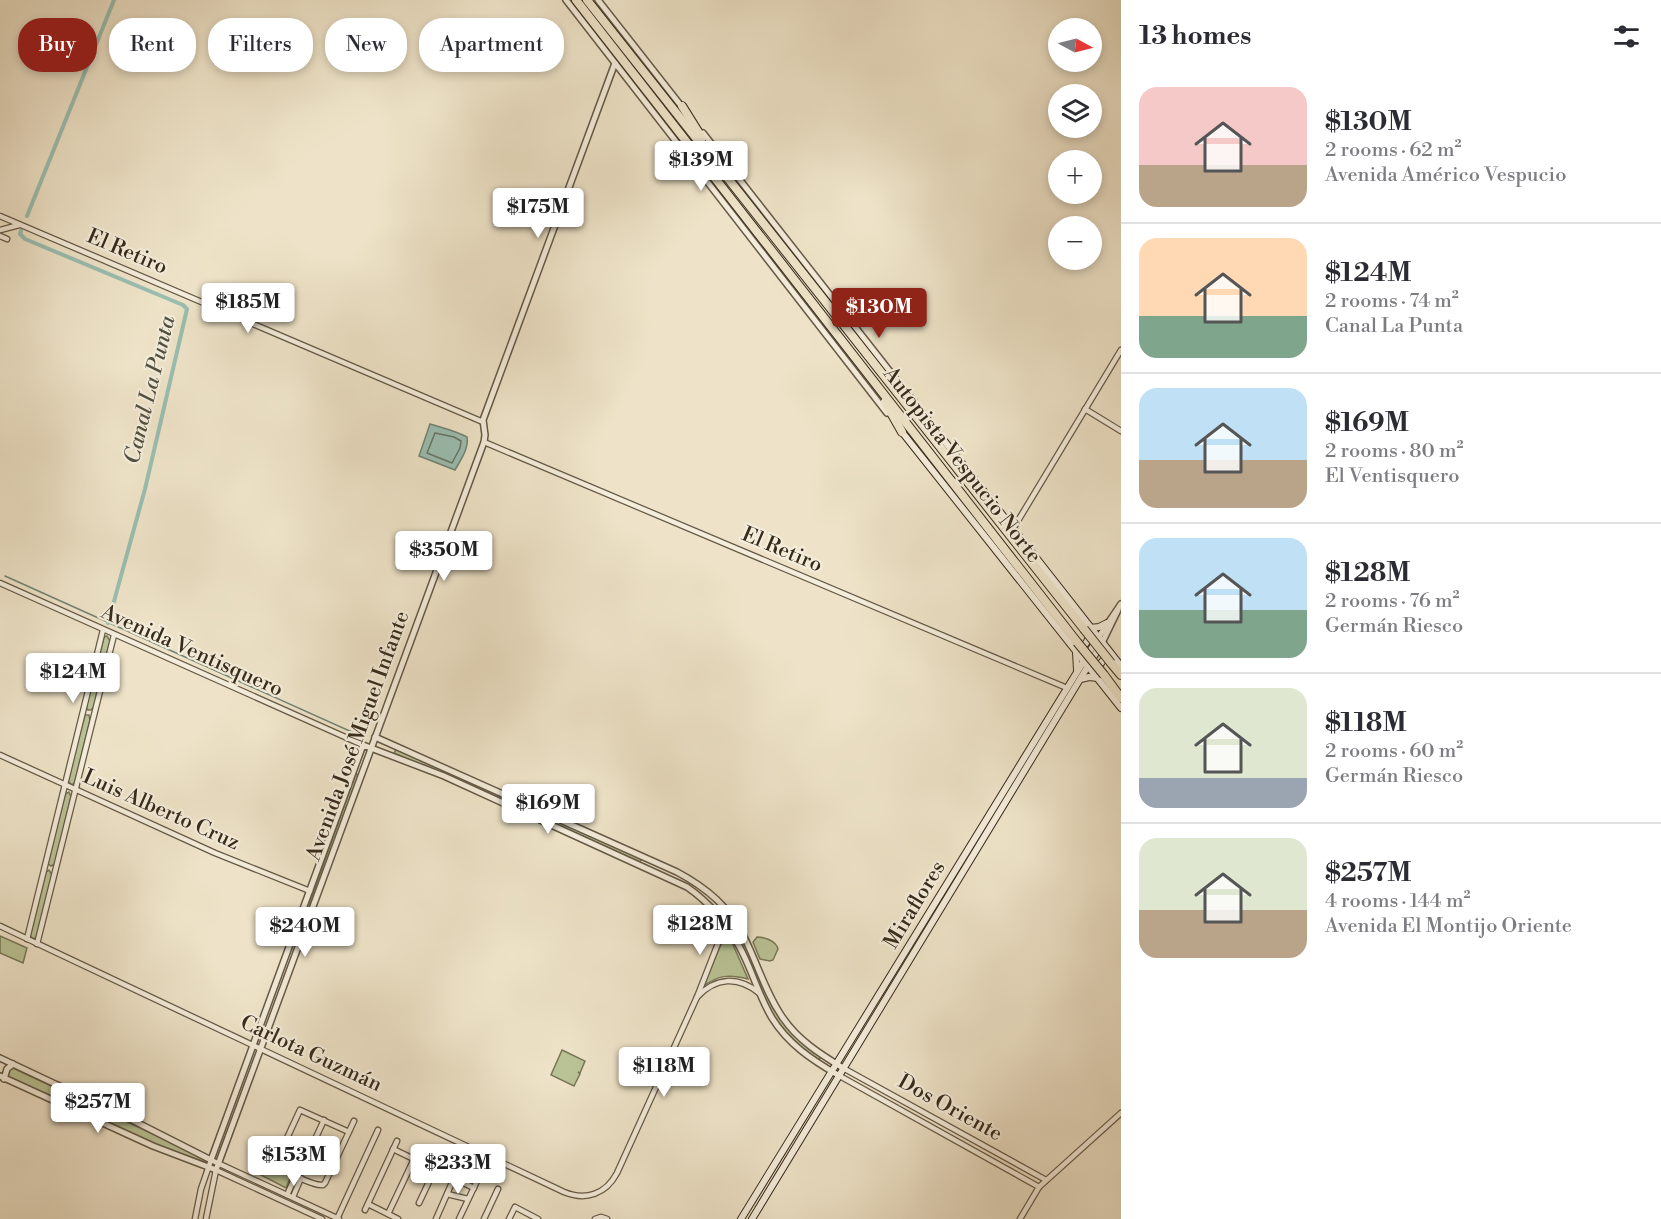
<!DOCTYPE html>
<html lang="en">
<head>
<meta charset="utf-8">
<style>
	:root { --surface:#fff; --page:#f2f2f3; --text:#2b2b33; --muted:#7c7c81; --line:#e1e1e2; --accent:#8f2418 }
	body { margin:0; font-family:"Libre Bodoni",serif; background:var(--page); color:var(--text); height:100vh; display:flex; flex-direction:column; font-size:22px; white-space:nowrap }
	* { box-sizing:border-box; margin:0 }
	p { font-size:20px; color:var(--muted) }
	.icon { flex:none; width:33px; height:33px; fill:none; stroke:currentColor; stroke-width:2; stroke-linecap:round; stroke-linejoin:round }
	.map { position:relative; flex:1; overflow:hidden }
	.details { display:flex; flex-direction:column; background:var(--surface); width:540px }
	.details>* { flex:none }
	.hud { position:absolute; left:18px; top:18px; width:570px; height:54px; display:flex; gap:12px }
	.needle { width:39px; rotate:97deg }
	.fabs { position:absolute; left:1048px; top:18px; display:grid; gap:12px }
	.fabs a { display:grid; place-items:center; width:54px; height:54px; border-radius:50%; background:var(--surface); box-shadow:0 3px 9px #0003; font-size:30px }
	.price { position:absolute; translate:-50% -51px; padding:0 14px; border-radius:6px; background:#fff; color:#222; font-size:20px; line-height:39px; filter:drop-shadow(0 2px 3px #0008) }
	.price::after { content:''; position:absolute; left:50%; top:36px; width:18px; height:14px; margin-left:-9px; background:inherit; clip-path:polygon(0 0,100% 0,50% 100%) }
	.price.active { background:var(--accent); color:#fff }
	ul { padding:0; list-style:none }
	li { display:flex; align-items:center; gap:18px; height:150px; padding:0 18px }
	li+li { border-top:2px solid var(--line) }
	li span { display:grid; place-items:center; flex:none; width:168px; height:120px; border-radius:18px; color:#555 }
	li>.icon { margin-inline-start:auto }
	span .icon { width:72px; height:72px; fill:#fffc; stroke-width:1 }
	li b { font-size:26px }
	h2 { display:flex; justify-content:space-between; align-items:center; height:72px; padding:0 18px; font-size:26px }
	.chip { padding:0 21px; border-radius:24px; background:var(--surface); box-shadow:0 3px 9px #0003; font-size:21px; line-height:54px }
	.chip.active { background:var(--accent); color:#fff }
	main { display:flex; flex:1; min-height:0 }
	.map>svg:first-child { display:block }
	.green { fill:#b9c395; stroke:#787758; stroke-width:1.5 }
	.water { fill:#9abeb1; stroke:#728375; stroke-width:1.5 }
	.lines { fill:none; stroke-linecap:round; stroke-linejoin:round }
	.shore { stroke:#687466; stroke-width:1.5 }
	.stream { stroke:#728375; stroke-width:1.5 }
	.canal { stroke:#9abeb1; stroke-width:4 }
	.minor-casing { stroke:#655947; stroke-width:7 }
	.tertiary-casing { stroke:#655947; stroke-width:8 }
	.secondary-casing { stroke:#372b1c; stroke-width:8 }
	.motorway-casing { stroke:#372b1c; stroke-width:10 }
	.minor { stroke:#f4eddb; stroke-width:4.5 }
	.tertiary { stroke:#f4eddb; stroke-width:5 }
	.secondary { stroke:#f4eddb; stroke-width:6 }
	.motorway { stroke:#eee3c8; stroke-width:8 }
	.motorway-bridge-casing { stroke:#372b1c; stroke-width:10; stroke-linecap:butt }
	.motorway-bridge { stroke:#eee3c8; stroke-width:8 }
	.labels { text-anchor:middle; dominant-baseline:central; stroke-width:4.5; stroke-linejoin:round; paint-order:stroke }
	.street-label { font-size:21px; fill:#372b1c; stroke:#f4eddb }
	.water-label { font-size:22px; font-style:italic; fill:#505041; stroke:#f4eddb }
</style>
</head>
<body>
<main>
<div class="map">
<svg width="1121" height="1219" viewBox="0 0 1121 1219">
	<rect width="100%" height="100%" fill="#eee3c8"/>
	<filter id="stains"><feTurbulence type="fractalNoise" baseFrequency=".00333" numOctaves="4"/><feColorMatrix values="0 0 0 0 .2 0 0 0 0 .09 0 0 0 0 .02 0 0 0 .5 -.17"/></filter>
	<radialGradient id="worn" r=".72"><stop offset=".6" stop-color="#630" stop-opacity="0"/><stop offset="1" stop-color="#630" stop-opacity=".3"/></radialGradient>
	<g class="green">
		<polygon points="107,636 110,641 94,707 91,710 88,710 86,707 104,637"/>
		<polygon points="1084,664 1086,667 885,996 881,994"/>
		<polygon points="85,715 89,715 90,720 75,782 72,785 67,780"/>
		<polygon points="397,748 516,802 514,806 394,753"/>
		<polygon points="356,773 358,776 312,903 309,905"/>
		<polygon points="69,792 71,797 55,864 51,866 47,863 65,794"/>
		<polygon points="519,803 642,858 640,862 517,807"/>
		<polygon points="49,870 52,875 37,936 34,939 30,936 45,873"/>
		<path d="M727,913L748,947L772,1006L783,1022L821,1057L818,1061C794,1043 774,1022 762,995C750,967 742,940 724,916Z"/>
		<path d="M727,931L748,979C729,974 718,975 702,987Z"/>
		<polygon points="0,936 27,948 23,963 0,953"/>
		<path d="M757,937C765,937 776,941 778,949L773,960L770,961L760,959L753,942Z"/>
		<polygon points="562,1050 585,1061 580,1073 578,1072 580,1074 574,1086 551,1075"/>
		<polygon points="11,1067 208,1160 208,1163 161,1147 8,1078 9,1069"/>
		<polygon points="263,1162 291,1176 286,1188 257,1173"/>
	</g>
	<path class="water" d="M430,424C443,428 456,431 467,437C469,449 460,461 455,470L419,456Z"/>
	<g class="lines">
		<polygon class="shore" points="435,433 454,437 461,441 460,448 452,463 427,453"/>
		<polyline class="stream" points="5,576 363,737"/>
		<g class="canal">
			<polyline points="27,216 114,0"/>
			<polyline points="21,231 20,234 25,239 183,305 187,309 145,489 108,623"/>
		</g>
		<g class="minor-casing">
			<g id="minor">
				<polyline points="0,216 483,422"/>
				<polyline points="0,230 19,225"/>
				<polyline points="0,236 7,239"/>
				<polyline points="1085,409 1121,431"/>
				<polyline points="484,442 1067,688"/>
				<polyline points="1013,529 1121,350"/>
				<polyline points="0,583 363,745"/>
				<polyline points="0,755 215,853 310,891"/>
				<path d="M0,926L564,1192C586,1201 606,1194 617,1173L697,997L726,923"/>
				<polyline points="27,939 103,630"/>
				<polyline points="37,944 114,635"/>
				<path d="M697,997C716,977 738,976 759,993"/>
				<polyline points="843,1068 1046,1180"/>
				<polyline points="838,1075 1039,1187"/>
				<path d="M349,1132L300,1110L275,1164C284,1171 313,1186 323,1185L325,1183L354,1121"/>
				<polyline points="393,1149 474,1188"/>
				<polyline points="298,1176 324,1120"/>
				<polyline points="447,1194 468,1199"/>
				<polyline points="287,1195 296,1175"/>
				<polyline points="293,1197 301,1178"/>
				<polyline points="419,1203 435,1169"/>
				<polyline points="368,1204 398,1219"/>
				<polyline points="365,1210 397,1141"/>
				<polyline points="388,1214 414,1159"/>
				<polyline points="195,1219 201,1189 211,1160 339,1219"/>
				<polyline points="206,1219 216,1170 322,1219"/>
				<polyline points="337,1219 378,1130"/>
				<polyline points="436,1219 454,1178"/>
				<polyline points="459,1219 477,1181"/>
				<polyline points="484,1219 498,1189"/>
				<polyline points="509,1219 515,1207 538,1219"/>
				<polyline points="595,1219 601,1217 607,1219"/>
				<polyline points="1020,1219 1039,1187 1121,1113"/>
			</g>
		</g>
		<g class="tertiary-casing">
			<g id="tertiary">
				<polyline points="566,0 887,413"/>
				<polyline points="598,0 682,107"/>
				<polyline points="703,133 903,388"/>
				<polyline points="1098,638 1121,604"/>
				<polyline points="1102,643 1118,610"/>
				<path d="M375,737L677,872C707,888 731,908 745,939C758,965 766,994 783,1018C798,1040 820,1054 843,1068"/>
				<path d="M0,1058L134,1121L211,1160L363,745L444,776L687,887C710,903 726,922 739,946C752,969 758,995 772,1018C788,1044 812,1060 838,1075"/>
				<polyline points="0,1076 153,1146 216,1170 484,442 485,435 483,420 615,63"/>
				<polyline points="4,1079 7,1069 13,1064"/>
			</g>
		</g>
		<g class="secondary-casing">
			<g id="secondary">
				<polyline points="913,401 1121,666"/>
				<polyline points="902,432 1121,708"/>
				<path d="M1077,670L1076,652C1085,647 1091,638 1090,628L1099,627L1107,623"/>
				<polyline points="1081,679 1089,677 1098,678 1099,666 1107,655"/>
				<polyline points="741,1219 1098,638"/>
				<polyline points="752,1219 1102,643"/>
			</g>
		</g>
		<g class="motorway-casing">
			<g id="motorway">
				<polyline points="576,0 1077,642"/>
				<polyline points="587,0 1084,629"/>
				<polyline points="682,106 702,138"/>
				<polyline points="897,387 913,401"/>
				<polyline points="885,402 902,432"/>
				<polyline points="1111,663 1121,675"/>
				<polyline points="1104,675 1121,698"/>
			</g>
		</g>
		<use href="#minor" class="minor"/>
		<use href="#tertiary" class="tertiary"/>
		<use href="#secondary" class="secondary"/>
		<use href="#motorway" class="motorway"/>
		<g class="motorway-bridge-casing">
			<g id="motorway-bridge">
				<polyline points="1084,629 1111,663"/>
				<polyline points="1077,642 1104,675"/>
			</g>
		</g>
		<use href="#motorway-bridge" class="motorway-bridge"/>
	</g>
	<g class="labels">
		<g class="street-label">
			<text transform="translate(127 252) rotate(23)">El Retiro</text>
			<text transform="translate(962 465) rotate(52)">Autopista Vespucio Norte</text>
			<text transform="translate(782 550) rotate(23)">El Retiro</text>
			<text transform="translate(192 651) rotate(24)">Avenida Ventisquero</text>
			<text transform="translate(358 736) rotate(-70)">Avenida José Miguel Infante</text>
			<text transform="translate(161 810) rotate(24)">Luis Alberto Cruz</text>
			<text transform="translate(915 905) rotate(-59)">Miraflores</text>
			<text transform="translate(311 1054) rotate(25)">Carlota Guzmán</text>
			<text transform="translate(950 1108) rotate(29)">Dos Oriente</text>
		</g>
		<g class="water-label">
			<text transform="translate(150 390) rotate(-76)">Canal La Punta</text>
		</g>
	</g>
	<rect width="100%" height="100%" filter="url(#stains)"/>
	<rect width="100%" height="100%" fill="url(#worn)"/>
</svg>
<div class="fabs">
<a><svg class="needle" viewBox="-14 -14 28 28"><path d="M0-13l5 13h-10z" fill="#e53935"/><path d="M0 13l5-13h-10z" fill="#7c7c81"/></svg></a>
<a><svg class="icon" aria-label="layers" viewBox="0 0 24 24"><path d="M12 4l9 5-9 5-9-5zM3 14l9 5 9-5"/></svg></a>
<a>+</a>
<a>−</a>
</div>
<b class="price" style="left:701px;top:192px">$139M</b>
<b class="price" style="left:538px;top:239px">$175M</b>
<b class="price" style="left:248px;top:334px">$185M</b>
<b class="price active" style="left:879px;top:339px">$130M</b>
<b class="price" style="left:444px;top:582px">$350M</b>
<b class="price" style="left:73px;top:704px">$124M</b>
<b class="price" style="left:548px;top:835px">$169M</b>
<b class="price" style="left:700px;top:956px">$128M</b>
<b class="price" style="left:305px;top:958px">$240M</b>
<b class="price" style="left:664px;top:1098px">$118M</b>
<b class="price" style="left:98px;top:1134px">$257M</b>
<b class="price" style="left:294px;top:1187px">$153M</b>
<b class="price" style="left:458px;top:1195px">$233M</b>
<div class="hud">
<a class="chip active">Buy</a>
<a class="chip">Rent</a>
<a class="chip">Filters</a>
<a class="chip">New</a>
<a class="chip">Apartment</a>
</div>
</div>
<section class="details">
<h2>13 homes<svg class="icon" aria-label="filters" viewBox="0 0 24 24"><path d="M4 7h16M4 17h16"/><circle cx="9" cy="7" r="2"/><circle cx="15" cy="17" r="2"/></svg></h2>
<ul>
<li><span style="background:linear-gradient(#f6c9c9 65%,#b9a48a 0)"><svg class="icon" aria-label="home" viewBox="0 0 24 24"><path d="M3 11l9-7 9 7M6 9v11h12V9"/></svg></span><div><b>$130M</b><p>2 rooms · 62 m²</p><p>Avenida Américo Vespucio</p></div></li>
<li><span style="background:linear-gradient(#ffd9b3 65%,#7fa58c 0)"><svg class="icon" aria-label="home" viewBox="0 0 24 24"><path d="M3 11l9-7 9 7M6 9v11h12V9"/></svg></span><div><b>$124M</b><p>2 rooms · 74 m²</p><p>Canal La Punta</p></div></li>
<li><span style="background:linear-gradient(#bfe0f5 60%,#b9a48a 0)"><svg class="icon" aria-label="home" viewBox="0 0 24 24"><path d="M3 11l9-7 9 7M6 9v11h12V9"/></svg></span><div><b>$169M</b><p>2 rooms · 80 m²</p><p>El Ventisquero</p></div></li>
<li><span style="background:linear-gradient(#bfe0f5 60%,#7fa58c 0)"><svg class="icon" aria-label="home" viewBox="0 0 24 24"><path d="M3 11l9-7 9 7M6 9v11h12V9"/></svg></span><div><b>$128M</b><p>2 rooms · 76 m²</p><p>Germán Riesco</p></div></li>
<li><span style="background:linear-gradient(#dfe7d0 75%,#9aa5b1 0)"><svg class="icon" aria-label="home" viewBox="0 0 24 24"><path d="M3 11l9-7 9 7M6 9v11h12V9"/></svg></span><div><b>$118M</b><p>2 rooms · 60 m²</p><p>Germán Riesco</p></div></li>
<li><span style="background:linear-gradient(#dfe7d0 60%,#b9a48a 0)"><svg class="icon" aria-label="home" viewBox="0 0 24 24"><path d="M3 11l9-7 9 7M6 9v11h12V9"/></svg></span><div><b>$257M</b><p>4 rooms · 144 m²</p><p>Avenida El Montijo Oriente</p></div></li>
</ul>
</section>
</main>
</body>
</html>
